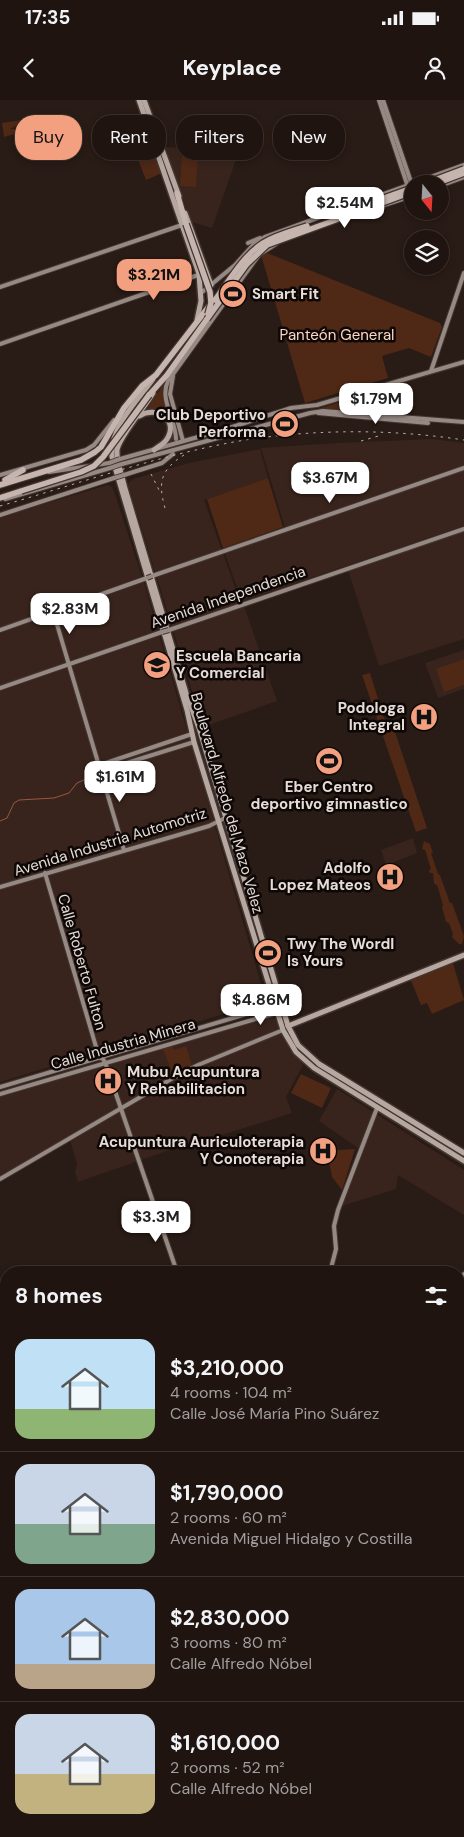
<!DOCTYPE html>
<html lang="en">
<head>
<meta charset="utf-8">
<style>
	:root { --surface:#1f1410; --page:#2c211e; --text:#f1f3f6; --muted:#a19e9f; --line:#3c3330; --accent:#f2a07f }
	body { margin:0; font-family:"DM Sans",sans-serif; background:var(--page); color:var(--text); height:100vh; display:flex; flex-direction:column; font-size:19px; white-space:nowrap }
	* { box-sizing:border-box; margin:0 }
	p { font-size:16px; color:var(--muted) }
	.icon { flex:none; width:28px; height:28px; fill:none; stroke:currentColor; stroke-width:2; stroke-linecap:round; stroke-linejoin:round }
	.map { position:relative; flex:1; overflow:hidden }
	.panel { position:absolute; left:0px; top:1166px; width:465px; height:571px; display:flex; flex-direction:column; background:var(--surface); border-radius:20px 20px 0 0; box-shadow:0 2px 8px #0003,0 0 0 1px var(--line) }
	.panel>* { flex:none }
	.top-card { position:absolute; left:15px; top:15px; width:435px; height:45px; display:flex; gap:10px }
	.needle { width:32px; rotate:162deg }
	.fabs { position:absolute; left:404px; top:75px; display:grid; gap:10px }
	.fabs a { display:grid; place-items:center; width:45px; height:45px; border-radius:50%; background:var(--surface); box-shadow:0 2px 8px #0003,0 0 0 1px var(--line); font-size:25px }
	.price { position:absolute; translate:-50% -42px; padding:0 11px; border-radius:10px; background:#fff; color:#222; font-size:16px; line-height:32px; filter:drop-shadow(0 1px 2px #0008) }
	.price::after { content:''; position:absolute; left:50%; top:30px; width:15px; height:11px; margin-left:-8px; background:inherit; clip-path:polygon(0 0,100% 0,50% 100%) }
	.price.current { background:var(--accent); color:#111 }
	ul { padding:0; list-style:none }
	li { display:flex; align-items:center; gap:15px; height:125px; padding:0 15px }
	li+li { border-top:1px solid var(--line) }
	li span { display:grid; place-items:center; flex:none; width:140px; height:100px; border-radius:15px; color:#555 }
	li>.icon { margin-inline-start:auto }
	span .icon { width:60px; height:60px; fill:#fffc; stroke-width:1 }
	li b { font-size:21px }
	h2 { display:flex; justify-content:space-between; align-items:center; height:60px; padding:0 15px; font-size:21px }
	.tag { padding:0 18px; border-radius:20px; background:var(--surface); box-shadow:0 2px 8px #0003,0 0 0 1px var(--line); font-size:18px; line-height:45px }
	.tag.current { background:var(--accent); color:#111 }
	.status { display:flex; justify-content:space-between; align-items:center; height:35px; padding:0 25px; background:var(--surface); direction:ltr }
	.status svg { height:14px; fill:currentColor }
	header { display:flex; justify-content:space-between; align-items:center; height:65px; padding:0 15px; background:var(--surface); font-size:22px; font-weight:700 }
	.map>svg:first-child { display:block }
	.built { fill:#38241c }
	.green { fill:#4f2816 }
	.lines { fill:none; stroke-linecap:round; stroke-linejoin:round }
	.stream { stroke:#97583e; stroke-width:1 }
	.secondary-casing { stroke:#433630; stroke-width:6 }
	.primary-casing { stroke:#433630; stroke-width:8 }
	.trunk-casing { stroke:#433630; stroke-width:8 }
	.secondary { stroke:#968984; stroke-width:4 }
	.primary { stroke:#b7a7a1; stroke-width:5 }
	.trunk { stroke:#c6b5ae; stroke-width:5.5 }
	.rail { stroke:#baafaa; stroke-width:1; stroke-dasharray:2.5 5; stroke-linecap:butt }
	.secondary-bridge-casing { stroke:#433630; stroke-width:6; stroke-linecap:butt }
	.trunk-bridge-casing { stroke:#433630; stroke-width:8; stroke-linecap:butt }
	.secondary-bridge { stroke:#968984; stroke-width:4 }
	.trunk-bridge { stroke:#c6b5ae; stroke-width:5.5 }
	.labels { text-anchor:middle; dominant-baseline:central; stroke-width:5; stroke-linejoin:round; paint-order:stroke }
	.poi-label { font-size:15px; font-weight:bold; fill:#e6dcd8; stroke:#0d0705; text-anchor:start }
	.park-label { font-size:15px; fill:#fcd5c5; stroke:#0d0705 }
	.street-label { font-size:15px; fill:#e6dcd8; stroke:#0d0705 }
</style>
</head>
<body>
<div class="status"><b>17:35</b><svg viewBox="0 0 49 12"><path d="M0 12V9h3v3zM5 12V6h3v6zM10 12V3h3v9zM15 12V0h3v12zM26 1h20v11H26zM47 4h2v5h-2z"/></svg></div>
<header><svg class="icon" aria-label="back" viewBox="0 0 24 24"><path d="M15 5l-7 7 7 7"/></svg>Keyplace<svg class="icon" aria-label="person" viewBox="0 0 24 24"><circle cx="12" cy="8" r="4"/><path d="M4 21q1-7 8-7t8 7"/></svg></header>
<div class="map">
<svg width="464" height="1737" viewBox="0 0 464 1737">
	<rect width="100%" height="100%" fill="#291b15"/>
	<g class="built">
		<polygon points="165,47 239,51 212,128 191,122"/>
		<polygon points="432,339 464,343 464,426 242,501 225,454 286,431 261,348 337,343"/>
		<polygon points="260,349 268,378 204,400 241,504 244,506 277,601 203,627 128,384 133,379 189,363"/>
		<polygon points="108,385 112,387 114,391 144,483 266,901 0,982 0,417"/>
		<polygon points="464,431 464,539 379,566 348,470"/>
		<polygon points="464,550 464,589 438,598 425,563"/>
		<polygon points="413,738 417,753 386,765 381,750"/>
		<polygon points="273,915 282,933 303,965 286,997 292,1013 196,1043 195,1042 187,1044 78,1082 75,1072 77,1064 70,1040 0,1075 0,997"/>
		<polygon points="337,989 464,1070 464,1115 398,1075 396,1089 342,1106 361,1050 319,1021"/>
	</g>
	<g class="green">
		<polygon points="29,19 30,24 16,26 10,29 17,29 30,25 30,30 4,37 2,23"/>
		<polygon points="132,44 151,46 162,73 146,80"/>
		<polygon points="182,55 198,56 196,87 180,86"/>
		<polygon points="265,152 440,223 442,227 431,257 409,248 382,256 388,278 305,303 261,155"/>
		<path d="M163,285C165,302 175,321 174,340L168,342L172,334L168,318L146,311Z"/>
		<polygon points="375,291 374,312 318,309"/>
		<polygon points="268,378 283,427 223,448 207,399"/>
		<polygon points="464,559 464,585 444,592 436,569"/>
		<polygon points="370,573 384,618 392,623 427,728 416,732 362,575"/>
		<polygon points="424,741 430,744 433,753 431,753 438,774 440,775 450,803 452,803 464,836 462,844 459,844 452,837 453,834 449,823 446,822 442,807 443,805 437,785 434,784 433,773 430,773 429,770 431,769 425,750 422,749"/>
		<polygon points="452,860 464,900 432,914 427,903 421,905 410,878"/>
		<polygon points="172,946 174,950 186,946 192,965 173,975 163,949"/>
		<polygon points="301,974 331,988 322,1008 291,993"/>
		<polygon points="355,1049 342,1090 332,1077 328,1056 337,1050"/>
		<polygon points="6,1434 6,1493 4,1493 0,1478 0,1436"/>
	</g>
	<g class="lines">
		<polyline class="stream" points="0,721 7,718 14,703 19,700 54,698 69,693 77,683 95,675"/>
		<g class="secondary-casing">
			<g id="secondary">
				<polyline points="379,0 408,87"/>
				<polyline points="383,0 412,85"/>
				<polyline points="440,86 464,77"/>
				<polyline points="381,106 412,96"/>
				<polyline points="248,143 260,138"/>
				<polyline points="0,187 182,125"/>
				<polyline points="201,193 235,165 254,144 265,137 464,65"/>
				<polyline points="0,244 201,174"/>
				<polyline points="431,271 464,173"/>
				<polyline points="173,276 170,294 183,341"/>
				<polyline points="318,313 428,323"/>
				<path d="M176,339C176,320 159,299 168,281L253,163L260,154L276,144"/>
				<polyline points="120,359 223,330 291,308 317,305 464,262"/>
				<polyline points="122,364 310,313 323,311 464,322"/>
				<polyline points="96,365 109,363"/>
				<polyline points="49,372 89,366"/>
				<polyline points="0,375 86,350 94,345 114,320"/>
				<polyline points="124,375 162,363 173,354"/>
				<polyline points="5,399 110,368"/>
				<polyline points="0,415 114,378"/>
				<polyline points="152,476 464,368"/>
				<polyline points="53,511 124,750"/>
				<polyline points="0,530 147,478"/>
				<polyline points="169,530 464,429"/>
				<polyline points="0,588 162,532"/>
				<polyline points="100,665 192,634"/>
				<polyline points="101,671 194,642"/>
				<polyline points="45,773 99,957"/>
				<polyline points="0,787 209,726 225,718"/>
				<polyline points="99,957 103,959 105,962 177,1172"/>
				<polyline points="0,987 260,910 267,908 278,908"/>
				<polyline points="0,994 283,911"/>
				<polyline points="0,1079 173,978 198,965 283,930"/>
				<polyline points="330,1172 336,1149 334,1126 338,1110 377,1008"/>
				<polyline points="459,1182 464,1174"/>
				<polyline points="0,1653 6,1640"/>
				<polyline points="263,1737 265,1731"/>
				<polyline points="368,1737 382,1732"/>
			</g>
		</g>
		<g class="primary-casing">
			<g id="primary">
				<polyline points="139,0 199,174 201,201 197,220"/>
				<polyline points="144,0 179,96"/>
				<polyline points="185,113 211,185"/>
				<path d="M153,279C138,300 109,328 112,357L187,610L194,642L283,930L296,952L314,968L464,1061"/>
				<path d="M153,293C145,307 119,337 117,350C116,361 122,375 124,385L186,593L200,631L288,926L298,945L319,964L464,1053"/>
				<path d="M139,316C157,305 179,320 167,339C164,344 159,346 154,350"/>
				<polyline points="288,926 464,855"/>
				<polyline points="459,1610 464,1602"/>
				<polyline points="459,1625 464,1616"/>
				<polyline points="379,1737 383,1731"/>
				<polyline points="390,1737 394,1731"/>
			</g>
		</g>
		<g class="trunk-casing">
			<g id="trunk">
				<polyline points="177,93 186,124"/>
				<polyline points="149,295 167,275 207,219"/>
				<polyline points="5,380 23,370"/>
				<polyline points="0,385 81,360 95,352 101,347 124,308 142,286 156,275 210,205"/>
				<polyline points="0,398 21,391"/>
			</g>
		</g>
		<use href="#secondary" class="secondary"/>
		<use href="#primary" class="primary"/>
		<use href="#trunk" class="trunk"/>
		<g class="rail">
			<polyline points="361,341 382,335"/>
			<polyline points="151,374 160,392"/>
			<path d="M0,406C81,383 162,354 245,340C317,329 392,329 464,340"/>
			<path d="M165,408C158,383 160,370 184,355"/>
		</g>
		<g class="secondary-bridge-casing">
			<g id="secondary-bridge">
				<polyline points="109,363 120,359"/>
				<polyline points="110,368 122,364"/>
				<polyline points="114,378 124,375"/>
				<polyline points="147,478 152,476"/>
				<polyline points="162,532 169,530"/>
			</g>
		</g>
		<g class="trunk-bridge-casing">
			<g id="trunk-bridge">
				<polyline points="424,84 464,69"/>
				<polyline points="435,84 464,73"/>
				<polyline points="370,103 412,88"/>
				<polyline points="186,124 210,192 211,203 208,214"/>
				<path d="M215,200C229,181 243,156 263,143C276,135 292,131 307,126"/>
				<polyline points="207,219 247,164 267,145 412,92"/>
				<polyline points="21,391 81,372 94,366 103,357 149,295"/>
			</g>
		</g>
		<use href="#secondary-bridge" class="secondary-bridge"/>
		<use href="#trunk-bridge" class="trunk-bridge"/>
	</g>
	<defs>
		<g id="stadium-disc" transform="scale(1.4375)"><circle r="9.5" fill="#f2a07f" stroke="#0d0705"/><path d="M0-5a6.5 5 0 1 0 0 10a6.5 5 0 1 0 0-10ZM-3.5-1.8h7v3.6h-7Z" fill="#111"/></g>
		<g id="university-disc" transform="scale(1.4375)"><circle r="9.5" fill="#f2a07f" stroke="#0d0705"/><path d="M0-5L7-2L0 1L-7-2ZM-4 1L0 2.5L4 1V4Q0 6-4 4Z" fill="#111"/></g>
		<g id="hospital-disc" transform="scale(1.4375)"><circle r="9.5" fill="#f2a07f" stroke="#0d0705"/><path d="M-5-5h3v3.5h4V-5h3V5h-3V1.5h-4V5h-3Z" fill="#111"/></g>
	</defs>
	<g fill-rule="evenodd">
		<use href="#stadium-disc" x="233" y="194"/>
		<use href="#stadium-disc" x="285" y="324"/>
		<use href="#university-disc" x="157" y="565"/>
		<use href="#hospital-disc" x="424" y="617"/>
		<use href="#stadium-disc" x="329" y="661"/>
		<use href="#hospital-disc" x="390" y="777"/>
		<use href="#stadium-disc" x="268" y="853"/>
		<use href="#hospital-disc" x="108" y="981"/>
		<use href="#hospital-disc" x="323" y="1051"/>
	</g>
	<g class="labels">
		<g class="poi-label">
			<text x="252" y="194">Smart Fit</text>
			<text x="266" y="315" text-anchor="end">Club Deportivo<tspan x="266" dy="17">Performa</tspan></text>
			<text x="176" y="556">Escuela Bancaria<tspan x="176" dy="17">Y Comercial</tspan></text>
			<text x="405" y="608" text-anchor="end">Podologa<tspan x="405" dy="17">Integral</tspan></text>
			<text x="329" y="687" text-anchor="middle">Eber Centro<tspan x="329" dy="17">deportivo gimnastico</tspan></text>
			<text x="371" y="768" text-anchor="end">Adolfo<tspan x="371" dy="17">Lopez Mateos</tspan></text>
			<text x="287" y="844">Twy The Wordl<tspan x="287" dy="17">Is Yours</tspan></text>
			<text x="127" y="972">Mubu Acupuntura<tspan x="127" dy="17">Y Rehabilitacion</tspan></text>
			<text x="304" y="1042" text-anchor="end">Acupuntura Auriculoterapia<tspan x="304" dy="17">Y Conoterapia</tspan></text>
		</g>
		<g class="park-label">
			<text x="337" y="235">Panteón General</text>
		</g>
		<g class="street-label">
			<text transform="translate(228 497) rotate(-19)">Avenida Independencia</text>
			<text transform="translate(227 703) rotate(74)">Boulevard Alfredo del Mazo Velez</text>
			<text transform="translate(110 742) rotate(-17)">Avenida Industria Automotriz</text>
			<text transform="translate(82 862) rotate(74)">Calle Roberto Fulton</text>
			<text transform="translate(123 944) rotate(-16)">Calle Industria Minera</text>
		</g>
	</g>
</svg>
<div class="fabs">
<a><svg class="needle" viewBox="-14 -14 28 28"><path d="M0-13l5 13h-10z" fill="#e53935"/><path d="M0 13l5-13h-10z" fill="#a19e9f"/></svg></a>
<a><svg class="icon" aria-label="layers" viewBox="0 0 24 24"><path d="M12 4l9 5-9 5-9-5zM3 14l9 5 9-5"/></svg></a>
</div>
<b class="price" style="left:345px;top:129px">$2.54M</b>
<b class="price current" style="left:154px;top:201px">$3.21M</b>
<b class="price" style="left:376px;top:325px">$1.79M</b>
<b class="price" style="left:330px;top:404px">$3.67M</b>
<b class="price" style="left:70px;top:535px">$2.83M</b>
<b class="price" style="left:120px;top:703px">$1.61M</b>
<b class="price" style="left:261px;top:926px">$4.86M</b>
<b class="price" style="left:156px;top:1143px">$3.3M</b>
<div class="top-card">
<a class="tag current">Buy</a>
<a class="tag">Rent</a>
<a class="tag">Filters</a>
<a class="tag">New</a>
</div>
<section class="panel">
<h2>8 homes<svg class="icon" aria-label="filters" viewBox="0 0 24 24"><path d="M4 7h16M4 17h16"/><circle cx="9" cy="7" r="2"/><circle cx="15" cy="17" r="2"/></svg></h2>
<ul>
<li><span style="background:linear-gradient(#bfe0f5 70%,#8fb573 0)"><svg class="icon" aria-label="home" viewBox="0 0 24 24"><path d="M3 11l9-7 9 7M6 9v11h12V9"/></svg></span><div><b>$3,210,000</b><p>4 rooms · 104 m²</p><p>Calle José María Pino Suárez</p></div></li>
<li><span style="background:linear-gradient(#c9d6e8 60%,#7fa58c 0)"><svg class="icon" aria-label="home" viewBox="0 0 24 24"><path d="M3 11l9-7 9 7M6 9v11h12V9"/></svg></span><div><b>$1,790,000</b><p>2 rooms · 60 m²</p><p>Avenida Miguel Hidalgo y Costilla</p></div></li>
<li><span style="background:linear-gradient(#a9c7e8 75%,#b9a48a 0)"><svg class="icon" aria-label="home" viewBox="0 0 24 24"><path d="M3 11l9-7 9 7M6 9v11h12V9"/></svg></span><div><b>$2,830,000</b><p>3 rooms · 80 m²</p><p>Calle Alfredo Nóbel</p></div></li>
<li><span style="background:linear-gradient(#c9d6e8 60%,#c2b280 0)"><svg class="icon" aria-label="home" viewBox="0 0 24 24"><path d="M3 11l9-7 9 7M6 9v11h12V9"/></svg></span><div><b>$1,610,000</b><p>2 rooms · 52 m²</p><p>Calle Alfredo Nóbel</p></div></li>
</ul>
</section>
</div>
</body>
</html>
